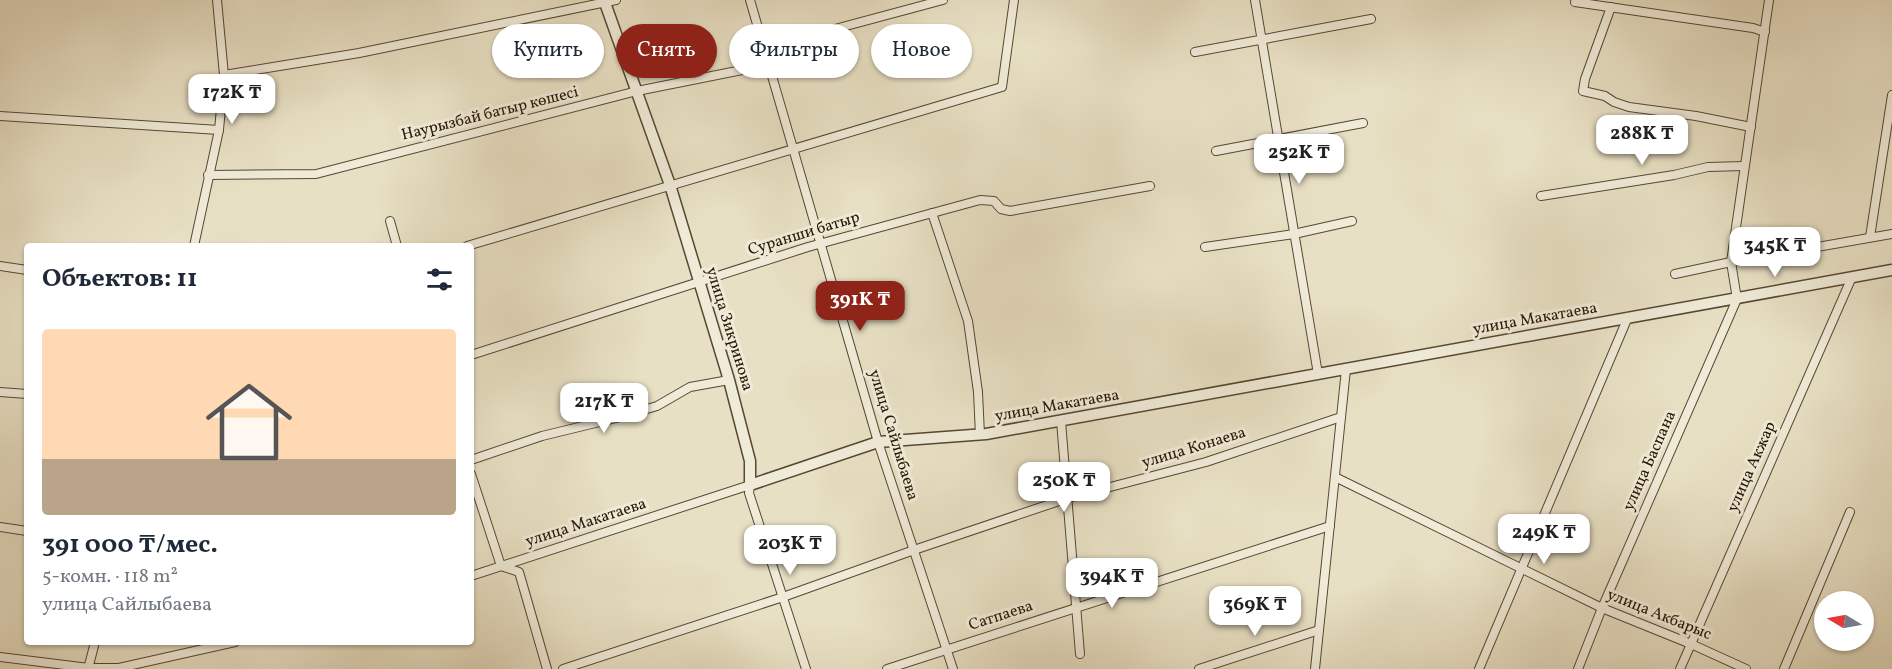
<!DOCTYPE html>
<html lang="ru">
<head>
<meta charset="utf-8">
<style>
	:root { --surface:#fff; --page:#f2f2f3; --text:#1f2937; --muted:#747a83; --line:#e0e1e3; --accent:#8f2418 }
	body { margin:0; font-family:Vollkorn,serif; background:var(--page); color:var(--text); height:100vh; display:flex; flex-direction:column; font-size:22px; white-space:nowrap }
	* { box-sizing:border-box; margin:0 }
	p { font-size:20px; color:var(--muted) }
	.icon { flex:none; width:33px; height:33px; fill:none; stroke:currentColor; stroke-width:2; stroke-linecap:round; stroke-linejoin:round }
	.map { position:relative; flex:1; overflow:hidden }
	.details { position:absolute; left:24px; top:243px; width:450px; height:402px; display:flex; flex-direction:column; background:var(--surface); border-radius:6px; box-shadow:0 2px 4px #0004 }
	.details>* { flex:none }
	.hud { position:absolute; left:492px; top:24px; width:570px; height:54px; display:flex; gap:12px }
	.needle { width:39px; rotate:280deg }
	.tools { position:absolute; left:1814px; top:591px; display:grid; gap:12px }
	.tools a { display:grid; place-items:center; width:60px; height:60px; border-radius:50%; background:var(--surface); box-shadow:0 2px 4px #0004; font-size:30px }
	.price { position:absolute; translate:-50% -51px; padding:0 14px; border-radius:12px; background:#fff; color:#222; font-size:20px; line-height:39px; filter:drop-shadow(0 2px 3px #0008) }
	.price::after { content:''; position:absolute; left:50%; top:36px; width:18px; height:14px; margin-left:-9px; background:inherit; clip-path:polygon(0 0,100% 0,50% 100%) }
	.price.selected { background:var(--accent); color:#fff }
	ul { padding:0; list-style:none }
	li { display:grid; align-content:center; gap:12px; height:318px; padding:0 18px }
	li+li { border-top:2px solid var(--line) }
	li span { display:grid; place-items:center; height:186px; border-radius:6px; color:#555 }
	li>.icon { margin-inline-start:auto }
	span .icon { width:108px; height:108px; fill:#fffc; stroke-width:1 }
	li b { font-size:26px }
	h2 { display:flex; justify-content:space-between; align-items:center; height:72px; padding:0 18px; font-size:26px }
	.tag { padding:0 21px; border-radius:27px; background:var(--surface); box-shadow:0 2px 4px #0004; font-size:21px; line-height:54px }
	.tag.selected { background:var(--accent); color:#fff }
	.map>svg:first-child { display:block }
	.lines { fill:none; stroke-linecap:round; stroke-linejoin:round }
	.minor-casing { stroke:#564832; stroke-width:10 }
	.tertiary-casing { stroke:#564832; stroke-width:13 }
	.minor { stroke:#f0ebd9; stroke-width:8 }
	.tertiary { stroke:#f0ebd9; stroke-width:10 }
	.labels { text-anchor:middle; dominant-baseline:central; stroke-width:6; stroke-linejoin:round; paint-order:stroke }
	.street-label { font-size:16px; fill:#251501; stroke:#f0ebd9 }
</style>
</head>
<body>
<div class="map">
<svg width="1892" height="669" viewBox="0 0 1892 669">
	<rect width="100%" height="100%" fill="#e8e0c4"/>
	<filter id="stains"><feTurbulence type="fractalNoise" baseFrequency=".00333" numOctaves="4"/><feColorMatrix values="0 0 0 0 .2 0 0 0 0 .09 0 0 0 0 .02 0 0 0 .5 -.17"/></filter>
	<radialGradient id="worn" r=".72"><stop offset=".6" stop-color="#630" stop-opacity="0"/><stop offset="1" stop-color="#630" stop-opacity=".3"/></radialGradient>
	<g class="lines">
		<g class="minor-casing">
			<g id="minor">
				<polyline points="750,0 878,442 953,669"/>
				<polyline points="1255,0 1318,374"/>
				<polyline points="1575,2 1753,28 1765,32"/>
				<polyline points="1611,7 1585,79 1583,91 1605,96 1614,102 1629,107 1696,116 1751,127"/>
				<polyline points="1195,52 1371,19"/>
				<polyline points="224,75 359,53 616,0"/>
				<polyline points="0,116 219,130"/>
				<polyline points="1216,151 1363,123"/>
				<polyline points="208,175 316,174 637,91 757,67 779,44 943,0"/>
				<polyline points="1541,196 1674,175 1708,167 1744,166"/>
				<polyline points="932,213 968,321 978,392 980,435"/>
				<polyline points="390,221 397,246"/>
				<polyline points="1870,237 1892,95"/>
				<polyline points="194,246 219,130 224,75 217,0"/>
				<polyline points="467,246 1002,87 1014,0"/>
				<polyline points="1205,247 1294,234 1352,221"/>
				<polyline points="0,266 27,270"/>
				<polyline points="1675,274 1731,262 1892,234"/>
				<polyline points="471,355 808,247 980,200 994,201 1001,209 1010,211 1150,186"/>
				<polyline points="0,392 27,394"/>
				<polyline points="1061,421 1080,654"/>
				<polyline points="471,460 542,436 620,417 657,406 690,387 729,380"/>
				<polyline points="471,474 501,566 519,572 547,669"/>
				<polyline points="1335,477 1602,608 1691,644 1746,669"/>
				<polyline points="0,527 27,531"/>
				<polyline points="471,576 750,485 749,493 806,669"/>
				<polyline points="0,657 89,668 119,668 235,642"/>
				<polyline points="88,669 95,642"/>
				<polyline points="563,669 783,597 914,550 1068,498 1206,462 1341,417"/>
				<polyline points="887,669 1330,526"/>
				<polyline points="1199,669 1319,630"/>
				<polyline points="1315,669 1346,369"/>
				<polyline points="1479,669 1628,317"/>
				<polyline points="1578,669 1602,608 1737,299 1731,262 1769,0"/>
				<polyline points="1680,669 1852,277"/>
				<polyline points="1784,669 1850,512"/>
			</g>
		</g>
		<g class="tertiary-casing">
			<polyline id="tertiary" points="604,0 670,185 729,380 750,461 750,485 878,442 986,434 1892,270"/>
		</g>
		<use href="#minor" class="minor"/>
		<use href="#tertiary" class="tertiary"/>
	</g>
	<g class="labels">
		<g class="street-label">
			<text transform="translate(490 114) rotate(-14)">Наурызбай батыр көшесі</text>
			<text transform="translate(804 234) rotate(-17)">Суранши батыр</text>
			<text transform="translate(1535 319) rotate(-10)">улица Макатаева</text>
			<text transform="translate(729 329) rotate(73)">улица Зикринова</text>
			<text transform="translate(1057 406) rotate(-10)">улица Макатаева</text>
			<text transform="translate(893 435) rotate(73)">улица Сайлыбаева</text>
			<text transform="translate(1194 448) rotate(-17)">улица Конаева</text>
			<text transform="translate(1650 461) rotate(-66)">улица Баспана</text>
			<text transform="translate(1752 467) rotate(-66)">улица Акжар</text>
			<text transform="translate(586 523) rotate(-18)">улица Макатаева</text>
			<text transform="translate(1659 615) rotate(22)">улица Акбарыс</text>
			<text transform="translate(1001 616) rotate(-18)">Сатпаева</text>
		</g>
	</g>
	<rect width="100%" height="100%" filter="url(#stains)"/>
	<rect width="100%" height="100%" fill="url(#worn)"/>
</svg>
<div class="tools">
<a><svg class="needle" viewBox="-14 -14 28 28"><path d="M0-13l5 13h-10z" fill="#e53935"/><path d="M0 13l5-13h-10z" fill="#747a83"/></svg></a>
</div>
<b class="price" style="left:232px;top:125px">172K ₸</b>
<b class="price" style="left:1642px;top:166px">288K ₸</b>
<b class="price" style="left:1299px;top:185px">252K ₸</b>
<b class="price" style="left:1775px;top:278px">345K ₸</b>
<b class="price selected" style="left:860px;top:332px">391K ₸</b>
<b class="price" style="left:604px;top:434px">217K ₸</b>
<b class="price" style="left:1064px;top:513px">250K ₸</b>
<b class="price" style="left:1544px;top:565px">249K ₸</b>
<b class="price" style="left:790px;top:576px">203K ₸</b>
<b class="price" style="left:1112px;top:609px">394K ₸</b>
<b class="price" style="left:1255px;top:637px">369K ₸</b>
<div class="hud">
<a class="tag">Купить</a>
<a class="tag selected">Снять</a>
<a class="tag">Фильтры</a>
<a class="tag">Новое</a>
</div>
<section class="details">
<h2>Объектов: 11<svg class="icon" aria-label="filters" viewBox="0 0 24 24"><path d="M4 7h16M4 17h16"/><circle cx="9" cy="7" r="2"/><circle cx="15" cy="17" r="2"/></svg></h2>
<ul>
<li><span style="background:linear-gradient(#ffd9b3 70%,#b9a48a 0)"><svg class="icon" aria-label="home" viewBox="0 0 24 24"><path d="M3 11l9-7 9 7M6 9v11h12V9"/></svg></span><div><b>391 000 ₸/мес.</b><p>5-комн. · 118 m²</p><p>улица Сайлыбаева</p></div></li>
</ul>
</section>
</div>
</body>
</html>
